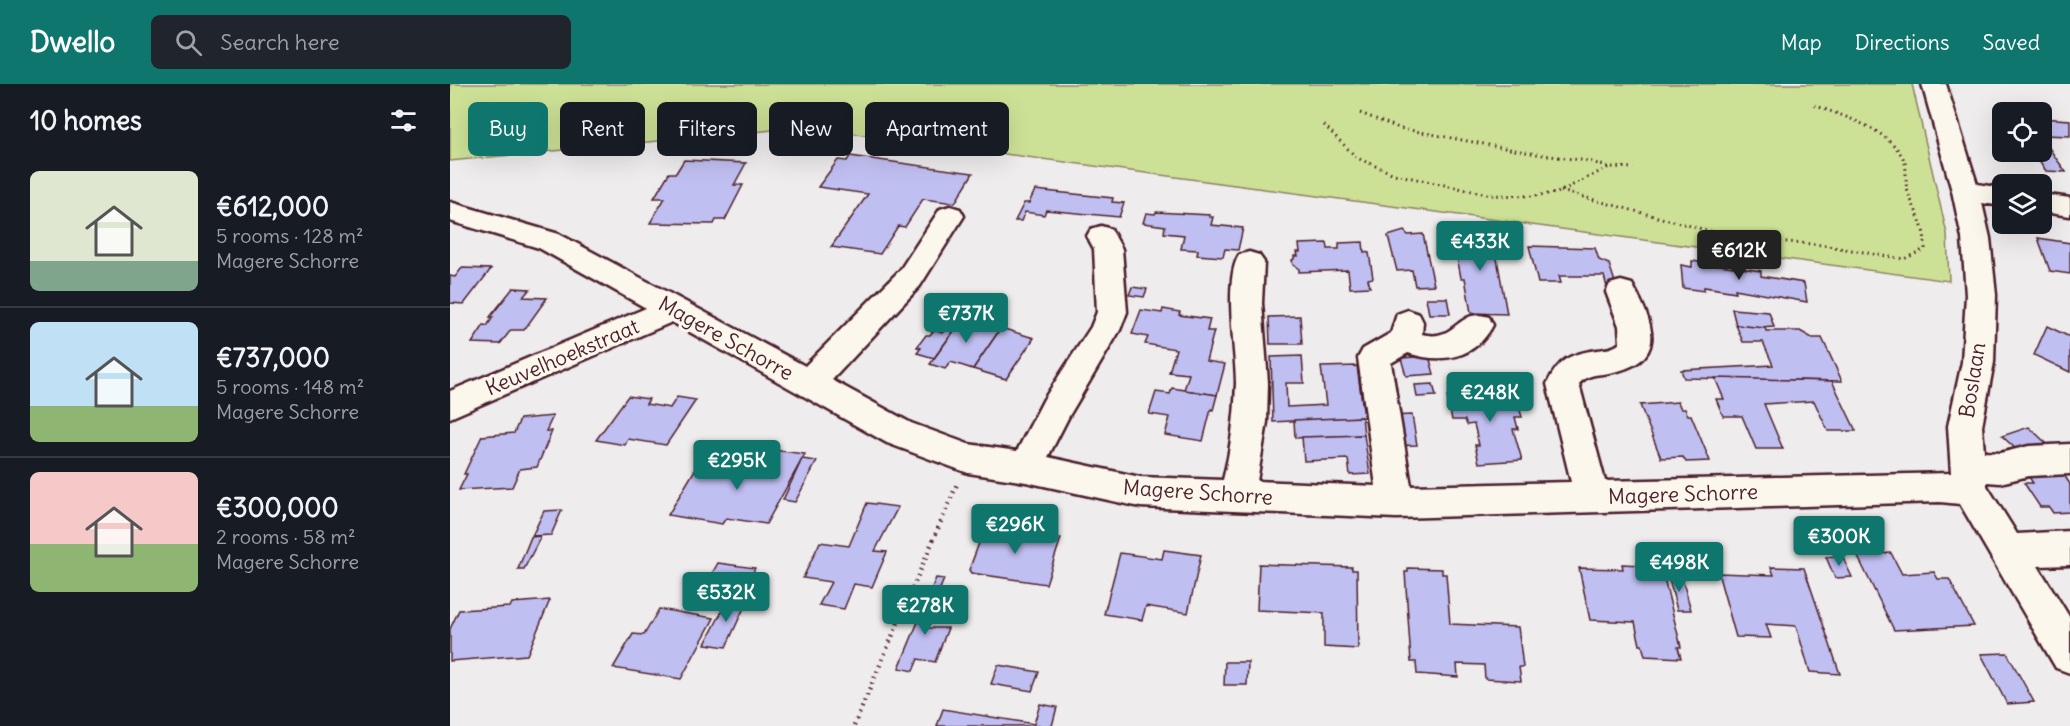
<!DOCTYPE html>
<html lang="en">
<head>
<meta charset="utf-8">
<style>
	:root { --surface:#171b24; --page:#20242c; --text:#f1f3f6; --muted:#9ea1a6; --line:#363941; --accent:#0f766e }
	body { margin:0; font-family:Delius,sans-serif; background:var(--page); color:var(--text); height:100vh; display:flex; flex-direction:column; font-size:22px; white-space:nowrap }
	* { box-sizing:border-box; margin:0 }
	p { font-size:20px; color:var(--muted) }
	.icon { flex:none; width:33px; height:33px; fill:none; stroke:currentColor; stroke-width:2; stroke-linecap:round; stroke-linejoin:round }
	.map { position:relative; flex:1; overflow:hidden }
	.panel { display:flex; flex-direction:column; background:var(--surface); width:450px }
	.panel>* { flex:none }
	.top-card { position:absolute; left:18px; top:18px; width:570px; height:54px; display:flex; gap:12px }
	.fabs { position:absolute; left:1542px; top:18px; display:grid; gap:12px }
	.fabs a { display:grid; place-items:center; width:60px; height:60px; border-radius:9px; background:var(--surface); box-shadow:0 6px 24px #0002; font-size:30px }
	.price { position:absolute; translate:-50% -51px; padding:0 14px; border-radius:6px; background:var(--accent); color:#fff; font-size:20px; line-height:39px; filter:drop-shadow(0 2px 3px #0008) }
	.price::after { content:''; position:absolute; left:50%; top:36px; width:18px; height:14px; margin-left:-9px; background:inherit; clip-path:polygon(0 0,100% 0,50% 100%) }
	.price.on { background:#222; color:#fff }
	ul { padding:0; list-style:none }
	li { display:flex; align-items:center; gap:18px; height:150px; padding:0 30px }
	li+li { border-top:2px solid var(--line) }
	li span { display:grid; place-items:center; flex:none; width:168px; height:120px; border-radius:9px; color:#555 }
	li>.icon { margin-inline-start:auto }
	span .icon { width:72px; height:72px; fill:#fffc; stroke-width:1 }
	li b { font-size:26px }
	h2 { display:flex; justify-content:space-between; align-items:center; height:72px; padding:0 30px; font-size:26px }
	.pill { padding:0 21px; border-radius:9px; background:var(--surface); box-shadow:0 6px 24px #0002; font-size:21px; line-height:54px }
	.pill.on { background:var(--accent); color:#fff }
	header { display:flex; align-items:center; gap:36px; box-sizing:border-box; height:84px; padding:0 30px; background:var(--accent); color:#fff }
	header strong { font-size:28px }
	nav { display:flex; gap:33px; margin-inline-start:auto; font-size:21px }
	.search { width:420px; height:54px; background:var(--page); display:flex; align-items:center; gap:15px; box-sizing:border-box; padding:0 21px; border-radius:9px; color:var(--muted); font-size:22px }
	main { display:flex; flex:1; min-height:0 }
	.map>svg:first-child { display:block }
	.green { fill:#cde196; stroke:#8c8060; stroke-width:1.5 }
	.building { fill:#c0bff1; stroke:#4a1f2b; stroke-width:1.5 }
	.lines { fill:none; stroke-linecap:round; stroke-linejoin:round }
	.minor-casing { stroke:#4a1f2b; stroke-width:5 }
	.path-far1 { stroke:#4a1f2b; stroke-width:3; stroke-dasharray:1.5 4; stroke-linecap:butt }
	.path { stroke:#4a1f2b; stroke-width:4.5; stroke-dasharray:1.5 5; stroke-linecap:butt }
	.minor { fill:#fbf7ec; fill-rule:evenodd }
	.labels { text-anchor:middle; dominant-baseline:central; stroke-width:6; stroke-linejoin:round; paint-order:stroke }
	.street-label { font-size:21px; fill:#4a1f2b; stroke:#fbf7ec }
</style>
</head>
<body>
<header>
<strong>Dwello</strong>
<div class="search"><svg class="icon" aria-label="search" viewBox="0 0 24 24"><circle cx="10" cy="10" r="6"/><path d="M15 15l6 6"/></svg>Search here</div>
<nav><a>Map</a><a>Directions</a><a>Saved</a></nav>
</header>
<main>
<section class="panel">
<h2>10 homes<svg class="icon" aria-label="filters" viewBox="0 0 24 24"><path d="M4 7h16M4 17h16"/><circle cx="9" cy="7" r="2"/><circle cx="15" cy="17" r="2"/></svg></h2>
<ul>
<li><span style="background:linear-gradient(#dfe7d0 75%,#7fa58c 0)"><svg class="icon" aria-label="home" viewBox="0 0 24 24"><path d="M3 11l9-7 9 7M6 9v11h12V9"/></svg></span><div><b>€612,000</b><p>5 rooms · 128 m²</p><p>Magere Schorre</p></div></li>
<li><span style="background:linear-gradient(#bfe0f5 70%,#8fb573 0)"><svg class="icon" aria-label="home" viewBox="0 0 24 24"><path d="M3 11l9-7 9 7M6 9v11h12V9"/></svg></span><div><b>€737,000</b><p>5 rooms · 148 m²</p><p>Magere Schorre</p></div></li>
<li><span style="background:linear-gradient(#f6c9c9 60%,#8fb573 0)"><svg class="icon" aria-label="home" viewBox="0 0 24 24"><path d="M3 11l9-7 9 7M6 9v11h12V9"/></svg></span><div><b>€300,000</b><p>2 rooms · 58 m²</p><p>Magere Schorre</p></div></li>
</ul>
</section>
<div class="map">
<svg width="1620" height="642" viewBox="0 0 1620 642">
	<rect width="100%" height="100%" fill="#efeced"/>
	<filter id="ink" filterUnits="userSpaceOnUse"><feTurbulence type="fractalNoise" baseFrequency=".0167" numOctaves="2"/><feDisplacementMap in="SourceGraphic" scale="12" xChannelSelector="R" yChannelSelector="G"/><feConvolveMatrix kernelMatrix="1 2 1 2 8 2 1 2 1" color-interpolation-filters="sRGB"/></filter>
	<g filter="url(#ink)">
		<polygon class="green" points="0,0 1462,0 1497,150 1499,197 354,43 0,77"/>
		<g class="building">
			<polygon points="1592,34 1620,36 1620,52 1592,51"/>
			<polygon points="1592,53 1605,73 1616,88 1596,87 1587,73 1566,71 1569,71 1566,68 1592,68"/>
			<polygon points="400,72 523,89 505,119 473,115 455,143 448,142 430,170 381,163 418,110 368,103 388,76 397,77"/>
			<polygon points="234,76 296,79 284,101 293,101 275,136 266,136 264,140 200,139 215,114 204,114 219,89 226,89"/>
			<polygon points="585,106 663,114 662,118 674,119 669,133 596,126 594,131 575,128 571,137 565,137 574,119 579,119"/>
			<polygon points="706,128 760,131 759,133 763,133 761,141 793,144 788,166 775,165 773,173 747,171 748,166 731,165 734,151 714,149 715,142 693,139 696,129 705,130"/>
			<polygon points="954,147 958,151 973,150 984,201 965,202 962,186 947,187 938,152"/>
			<polygon points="1002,147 1040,147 1044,169 1046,169 1057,230 1021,229 1015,194 1011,194"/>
			<polygon points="1588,154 1620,159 1620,190 1600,187"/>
			<polygon points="913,158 914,168 919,169 923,194 918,195 920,203 900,204 898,186 849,188 849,185 843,181 842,176 844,175 844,172 848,172 847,168 850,168 849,160 877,159 878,165 889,165 889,159"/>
			<polygon points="1079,162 1145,164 1149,176 1159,180 1168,207 1158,207 1154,192 1109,192 1111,199 1088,199"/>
			<polygon points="1242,177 1311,187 1311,192 1354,199 1357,218 1285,205 1286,208 1254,203 1254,207 1233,204 1231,181 1242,183"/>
			<polygon points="12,184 41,185 14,220 0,219 0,192 5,193"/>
			<polygon points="682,203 697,205 694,213 679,211"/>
			<polygon points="63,204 80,205 73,213 97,214 74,246 61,246 50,260 22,259 34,241 37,242 43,233 40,233"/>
			<polygon points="976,214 997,214 1000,230 979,230"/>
			<polygon points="713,225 730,228 729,231 760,235 757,247 764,247 756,277 775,280 767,311 734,306 739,290 719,288 726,265 695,260 698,253 682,250 691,226 712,229"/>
			<polygon points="1282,225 1319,228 1324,243 1309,244 1286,241"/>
			<polygon points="850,232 852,260 820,260 819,233"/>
			<polygon points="514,233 551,244 523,285 501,278 495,285 480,280"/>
			<polygon points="504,235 511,237 484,274 467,269 471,264 467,263 476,251 480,251 484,246 493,249"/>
			<polygon points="1286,241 1315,244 1316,247 1350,247 1362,254 1372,254 1392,297 1234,294 1231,286 1323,281 1313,258 1293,258"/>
			<polygon points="1597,242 1620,253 1620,288 1584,271"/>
			<polygon points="551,244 584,254 556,295 523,285"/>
			<polygon points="852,272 854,299 836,299 837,323 876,321 871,283 907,282 914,333 823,338 821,273"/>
			<polygon points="979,272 984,290 956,292 951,274"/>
			<polygon points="1265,294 1382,297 1406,347 1378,347 1364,317 1314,320 1333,365 1306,365 1292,332 1273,332 1266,315 1274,315"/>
			<polygon points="983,300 986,312 967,313 965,301"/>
			<polygon points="722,304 767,311 763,326 761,325 753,357 715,351 720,333 699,330 706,308 720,310"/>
			<polygon points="1064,306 1072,333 1065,333 1068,345 1063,345 1072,376 1029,379 1025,361 1029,361 1024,340 1017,341 1015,336 1002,336 997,312"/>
			<polygon points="178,312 199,315 196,320 220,324 227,313 246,316 216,361 178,355 175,361 146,356"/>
			<polygon points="1228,318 1231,325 1235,325 1238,331 1241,331 1260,377 1236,378 1233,373 1211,374 1190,321"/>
			<polygon points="962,331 967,361 943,362 938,332"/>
			<polygon points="103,332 96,347 102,347 87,383 70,385 62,403 9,406 17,390 14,390 32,352 64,349 70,335"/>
			<polygon points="912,333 914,351 845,354 844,336"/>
			<polygon points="1579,343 1596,359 1570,369 1552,352"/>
			<polygon points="914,351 920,390 900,391 898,375 854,377 852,353"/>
			<polygon points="323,366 355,370 316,440 276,434 272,440 218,431 249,379 311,388"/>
			<polygon points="352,375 367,377 345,418 333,416"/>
			<polygon points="1605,388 1607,391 1614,391 1620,400 1620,428 1603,429 1599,423 1590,423 1574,399 1583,399 1577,390"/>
			<polygon points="417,419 448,423 425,467 437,468 422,503 404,500 394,525 369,521 381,498 353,494 370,458 399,462"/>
			<polygon points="112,426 101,451 82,452 94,427"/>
			<polygon points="535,443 611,454 596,500 521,489 519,486"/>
			<polygon points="91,452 74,485 68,485 81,453"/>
			<polygon points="714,466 751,471 738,529 696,522 692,536 654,530 670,469 712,475"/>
			<polygon points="1441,469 1452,490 1484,488 1488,495 1499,495 1524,542 1444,546 1407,471"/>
			<polygon points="1392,472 1402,493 1385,494 1376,473"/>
			<polygon points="268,479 305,484 294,507 255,502"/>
			<polygon points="809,480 902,483 902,486 907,486 908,565 874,563 874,529 807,526"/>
			<polygon points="1172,480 1211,482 1231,563 1228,563 1231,574 1195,572 1192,561 1190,561 1185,538 1140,536 1129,484 1173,485"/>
			<polygon points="1321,483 1354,484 1390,590 1360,588 1346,542 1316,540 1321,554 1286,553 1268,489 1324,491"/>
			<polygon points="958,484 992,485 992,490 996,490 1000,540 1068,543 1073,583 1069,583 1071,597 1035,595 1034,581 1007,580 1008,593 967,590 966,578 961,578 955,488 958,488"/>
			<polygon points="1218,491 1231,491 1241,526 1227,526"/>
			<polygon points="486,494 494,495 474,544 498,544 485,578 468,575 463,587 449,584"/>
			<polygon points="279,514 297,517 276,563 255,560"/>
			<polygon points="100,516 77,571 0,577 0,545 9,526 60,523 62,519"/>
			<polygon points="209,525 264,534 231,595 163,584 183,550 194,551"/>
			<polygon points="1557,569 1584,618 1557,620 1531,570"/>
			<polygon points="775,578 798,578 797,601 774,601"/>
			<polygon points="548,581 589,588 582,607 541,600"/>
			<polygon points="590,620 607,623 602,642 487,642 493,625 584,640"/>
		</g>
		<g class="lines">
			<g class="minor-casing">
				<g id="minor">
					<path d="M1472,0H1496L1527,100L1552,104V122L1532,119L1540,154L1546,211L1544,278L1532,342L1534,368L1550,369L1579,362L1620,360V390L1579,392L1550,399L1537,398V402L1567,450L1620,447V481L1588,482L1620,534V589L1606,584L1510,420L1490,418L946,434L690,423L576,398L518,389L437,359L222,238L0,334V307L196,224L89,164L0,137V118L109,150L355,282L450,186L490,125L500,122L510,125L514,132L470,202L382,296L461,339L518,360L567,367L594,315L641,243L647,228L644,165L637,152L641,145L651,142L661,145L672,165L677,228L670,246L619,332L598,373L690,393L773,396C781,365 785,331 786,299C786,267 773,197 789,171L799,168L809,171L814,178L812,219L818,299L817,338L807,397L926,402L908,274L913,265L941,249L947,230L958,226L969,230L973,238L972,250C1007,259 1007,223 1039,233L1043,241C1025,275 992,280 958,269L941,279L961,402L1121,398L1097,300C1109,275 1119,270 1147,266C1155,265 1163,265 1170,259L1169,242L1156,208L1160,200L1171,197L1182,200C1205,241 1218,278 1159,289C1147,291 1137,290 1129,300L1155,397L1501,389L1498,342L1512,278L1516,211L1512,154L1502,107Z"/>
					<polygon points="1592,110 1620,114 1620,132 1592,128"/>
				</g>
			</g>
			<g class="path-far1">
				<polyline points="910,29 949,44 1086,70 1138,77 1158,83"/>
				<polyline points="874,41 907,74 944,90 1041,111 1083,112 1107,109 1159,83 1184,84"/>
				<path d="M1111,107L1282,153L1372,161L1454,175L1475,165C1476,142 1465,128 1458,108C1454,97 1458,86 1454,76C1439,44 1394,33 1364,21"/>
			</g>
			<polyline class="path" points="404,642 507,400"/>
			<use href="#minor" class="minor"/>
		</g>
	</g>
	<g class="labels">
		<g class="street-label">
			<text transform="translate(276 254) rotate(29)">Magere Schorre</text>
			<text transform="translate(112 273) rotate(-23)">Keuvelhoekstraat</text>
			<text transform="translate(1522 296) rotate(-81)">Boslaan</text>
			<text transform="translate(748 408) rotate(4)">Magere Schorre</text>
			<text transform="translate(1233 410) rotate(-2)">Magere Schorre</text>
		</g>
	</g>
</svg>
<div class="fabs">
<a><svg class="icon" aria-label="locate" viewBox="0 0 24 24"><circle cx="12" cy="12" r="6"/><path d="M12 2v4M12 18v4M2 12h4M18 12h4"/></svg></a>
<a><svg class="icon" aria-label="layers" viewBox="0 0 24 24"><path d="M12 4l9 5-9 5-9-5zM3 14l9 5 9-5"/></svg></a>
</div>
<b class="price" style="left:1030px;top:188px">€433K</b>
<b class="price on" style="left:1289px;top:197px">€612K</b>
<b class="price" style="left:516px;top:260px">€737K</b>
<b class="price" style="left:1040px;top:339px">€248K</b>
<b class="price" style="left:287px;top:407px">€295K</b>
<b class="price" style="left:565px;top:471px">€296K</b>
<b class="price" style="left:1389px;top:483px">€300K</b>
<b class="price" style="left:1229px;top:509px">€498K</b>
<b class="price" style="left:276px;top:539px">€532K</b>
<b class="price" style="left:475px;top:552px">€278K</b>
<div class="top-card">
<a class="pill on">Buy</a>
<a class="pill">Rent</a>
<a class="pill">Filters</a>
<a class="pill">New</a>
<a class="pill">Apartment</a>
</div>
</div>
</main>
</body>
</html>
